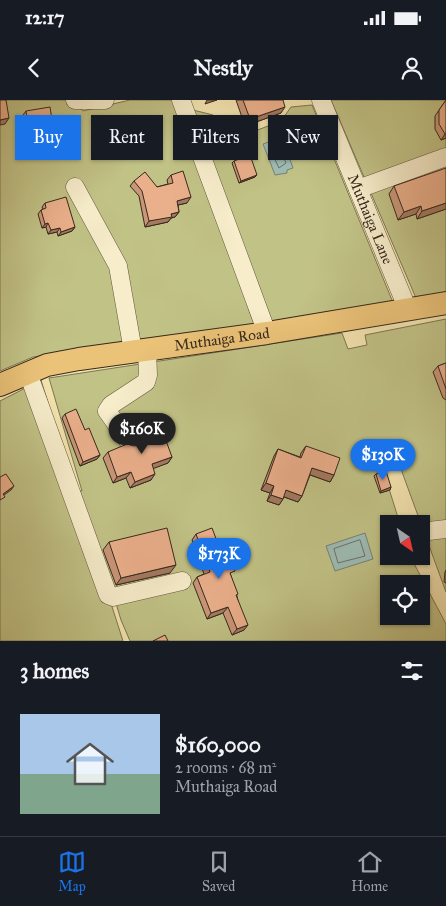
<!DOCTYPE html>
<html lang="en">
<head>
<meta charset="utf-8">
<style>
	:root { --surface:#171b24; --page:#20242c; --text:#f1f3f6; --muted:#9ea1a6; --line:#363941; --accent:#1a73e8 }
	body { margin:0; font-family:"IM FELL Great Primer",serif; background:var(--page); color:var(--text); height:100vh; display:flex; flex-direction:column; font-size:19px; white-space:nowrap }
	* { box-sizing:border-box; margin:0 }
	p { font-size:16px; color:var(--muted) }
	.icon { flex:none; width:28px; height:28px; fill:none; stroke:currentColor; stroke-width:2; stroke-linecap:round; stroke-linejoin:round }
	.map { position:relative; height:541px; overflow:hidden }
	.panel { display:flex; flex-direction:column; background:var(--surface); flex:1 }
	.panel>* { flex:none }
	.hud { position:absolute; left:15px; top:15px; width:416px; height:45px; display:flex; gap:10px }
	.needle { width:32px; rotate:146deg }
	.tools { position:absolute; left:380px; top:415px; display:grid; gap:10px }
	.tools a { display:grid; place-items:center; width:50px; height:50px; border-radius:0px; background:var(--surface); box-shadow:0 1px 4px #0004; font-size:25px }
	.price { position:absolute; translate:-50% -42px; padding:0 11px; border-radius:18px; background:var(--accent); color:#fff; font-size:16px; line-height:32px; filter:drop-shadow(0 1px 2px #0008) }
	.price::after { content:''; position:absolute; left:50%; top:30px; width:15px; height:11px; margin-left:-8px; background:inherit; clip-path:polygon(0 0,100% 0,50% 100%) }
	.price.active { background:#222; color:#fff }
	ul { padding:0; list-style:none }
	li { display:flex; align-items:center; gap:15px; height:125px; padding:0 20px }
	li+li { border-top:1px solid var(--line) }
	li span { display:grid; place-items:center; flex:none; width:140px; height:100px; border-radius:0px; color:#555 }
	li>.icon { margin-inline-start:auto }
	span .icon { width:60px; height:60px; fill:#fffc; stroke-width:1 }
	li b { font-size:21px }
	h2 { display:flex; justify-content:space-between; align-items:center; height:60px; padding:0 20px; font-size:21px }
	.tag { padding:0 18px; border-radius:0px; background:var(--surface); box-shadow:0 1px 4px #0004; font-size:18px; line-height:45px }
	.tag.active { background:var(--accent); color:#fff }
	.status { display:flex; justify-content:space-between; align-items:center; height:35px; padding:0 25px; background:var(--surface); direction:ltr }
	.status svg { height:14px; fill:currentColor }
	header { display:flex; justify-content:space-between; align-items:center; height:65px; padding:0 20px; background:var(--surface); font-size:22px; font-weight:700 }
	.tab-bar { display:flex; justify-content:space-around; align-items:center; height:70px; border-top:1px solid var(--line); background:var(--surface); font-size:14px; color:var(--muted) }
	.tab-bar a { display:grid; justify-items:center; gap:2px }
	.tab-bar .active { color:var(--accent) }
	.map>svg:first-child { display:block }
	.green { fill:#c1c286; stroke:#7c7652; fill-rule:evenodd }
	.water { fill:#9ebcb4; stroke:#758178 }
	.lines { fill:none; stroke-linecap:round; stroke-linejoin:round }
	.shore { stroke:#6a7268; stroke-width:1 }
	.minor-casing { stroke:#665842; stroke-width:19 }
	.major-casing { stroke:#37291d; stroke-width:24 }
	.minor { stroke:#f7edcb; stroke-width:18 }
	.major { stroke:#eac278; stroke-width:22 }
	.wall { fill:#c99678; stroke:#37291d }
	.shaded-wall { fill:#a47a61; stroke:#37291d }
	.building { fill:#eaaf8b; stroke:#37291d }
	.labels { text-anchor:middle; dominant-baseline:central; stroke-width:5; stroke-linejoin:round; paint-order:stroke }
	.street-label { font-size:15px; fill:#37291d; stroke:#f7edcb }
</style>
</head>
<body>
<div class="status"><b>12:17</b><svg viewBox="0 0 49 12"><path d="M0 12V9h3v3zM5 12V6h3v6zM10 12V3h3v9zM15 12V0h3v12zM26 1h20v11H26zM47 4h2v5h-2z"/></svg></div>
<header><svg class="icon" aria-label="back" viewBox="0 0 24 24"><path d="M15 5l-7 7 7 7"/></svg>Nestly<svg class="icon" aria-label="person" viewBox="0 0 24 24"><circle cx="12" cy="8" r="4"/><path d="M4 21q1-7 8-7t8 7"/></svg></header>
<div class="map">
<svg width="446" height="541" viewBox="0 0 446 541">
	<rect width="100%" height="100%" fill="#f3e3af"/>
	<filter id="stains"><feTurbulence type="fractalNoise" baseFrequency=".004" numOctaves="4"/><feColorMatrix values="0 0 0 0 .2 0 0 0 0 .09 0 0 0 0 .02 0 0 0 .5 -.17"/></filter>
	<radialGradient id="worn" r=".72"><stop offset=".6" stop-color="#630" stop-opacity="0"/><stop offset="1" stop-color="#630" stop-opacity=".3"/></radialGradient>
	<g class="green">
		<polygon points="0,0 71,0 83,11 130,0 183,0 185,8 213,15 221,26 242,36 281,21 291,7 312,5 394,205 272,224 259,187 249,210 254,224 33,257 0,271"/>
		<polygon points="331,0 446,0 446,192 416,198"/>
		<path d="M446,219V492L398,361L382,366L400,424H389V456H410L446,524V541H130L121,520L94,430L90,438L123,541H0V301L41,280L75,391H82L49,278L342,233L348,249L367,245L365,235ZM389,484H421V516H389Z"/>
	</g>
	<g class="water">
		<polygon points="282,37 293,68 287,70 287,73 275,75 263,44"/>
		<polygon points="365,433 373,459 335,471 326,446"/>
	</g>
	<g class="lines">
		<g class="shore">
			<polygon points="278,44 286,63 279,68 270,49"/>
			<polygon points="360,440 365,456 338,463 334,449"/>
		</g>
		<g class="minor-casing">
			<g id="minor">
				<polyline points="75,0 105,0"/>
				<polyline points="181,0 267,233"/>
				<path id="s1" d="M321,0L408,210"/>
				<polyline points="75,87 118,166 133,251"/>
				<polyline points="358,89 446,57"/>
				<polyline points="28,273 108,495 113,497 182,481"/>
				<polyline points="129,342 107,311 111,305 146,282 148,275 147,249"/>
				<polyline points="421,432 446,429"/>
			</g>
		</g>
		<g class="major-casing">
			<g id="major">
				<path id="s2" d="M0,285L47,265L79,259L267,233L446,203"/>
			</g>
		</g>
		<use href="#minor" class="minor"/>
		<use href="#major" class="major"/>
	</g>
	<g class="wall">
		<polygon points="236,0 283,0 281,13 245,26"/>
		<polygon points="446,0 446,38 441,40 435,29 435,16"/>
		<polygon points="26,11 53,49 39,51 38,45 27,47 23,15"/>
		<polygon points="310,34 324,51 313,55 307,39"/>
		<polygon points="234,61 255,77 239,83 232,63"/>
		<polygon points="171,75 187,103 178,105 179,112 175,117 171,118 168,122 145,127 139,96 130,86 134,81 157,87 168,84 167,80"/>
		<polygon points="394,86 446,109 417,119 416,114 398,120 389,94"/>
		<polygon points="45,103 75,127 72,131 58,136 57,132 48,134 46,127 42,128 38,114 41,110 43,109 42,107"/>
		<polygon points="446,263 446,300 443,298 433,272 438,266"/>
		<polygon points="65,314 85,330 100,355 97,359 80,366 62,318"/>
		<polygon points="148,323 172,357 168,363 153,368 151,380 130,388 126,378 113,383 103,358 108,352 139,345 146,337 143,329"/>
		<polygon points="306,346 334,375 330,382 310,375 302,396 298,402 284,397 279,405 267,401 270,393 261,390 274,356 278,349 300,357 301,353"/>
		<polygon points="376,374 391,387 390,390 380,393 374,376"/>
		<polygon points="196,434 223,457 231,476 237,496 244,530 232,535 223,513 207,519 193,483 197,477 204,474 192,440"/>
		<polygon points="109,442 170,473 116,485 103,450"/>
		<polygon points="446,470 446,483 444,482 445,472"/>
	</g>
	<g class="shaded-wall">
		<polygon points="207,0 217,0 205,4"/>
		<polygon points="285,7 281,13 245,26 250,19"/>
		<polygon points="9,18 5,24 0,25 0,20"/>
		<polygon points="446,33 446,38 441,40 445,34"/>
		<polygon points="41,41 38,45 27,47 30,42"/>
		<polygon points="56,45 53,49 39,51 42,47"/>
		<polygon points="327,47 324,51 313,55 316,51"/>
		<polygon points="257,75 255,77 239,83 241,81"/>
		<polygon points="191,97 187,103 173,106 177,101"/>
		<polygon points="446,103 446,109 417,119 422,111"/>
		<polygon points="421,106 416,114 398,120 404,112"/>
		<polygon points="179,112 175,117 171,118 168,122 145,127 149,121 171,114"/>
		<polygon points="48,123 46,127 42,128 45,124"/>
		<polygon points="75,127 72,131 58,136 61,132"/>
		<polygon points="60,128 57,132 48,134 51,130"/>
		<polygon points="100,355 97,359 80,366 83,362"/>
		<polygon points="172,357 168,363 147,371 152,364"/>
		<polygon points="312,368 334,375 330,382 308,374"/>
		<polygon points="131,372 126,378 113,383 117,377"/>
		<polygon points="155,374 151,380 130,388 135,382"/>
		<polygon points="266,383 274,386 270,393 261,390"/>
		<polygon points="14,386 11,390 0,398 3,394"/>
		<polygon points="391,387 390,390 380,393 381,391"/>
		<polygon points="286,390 302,396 298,402 282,396"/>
		<polygon points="271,395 283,399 279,405 267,401"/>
		<polygon points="176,465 170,473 116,485 121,478"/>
		<polygon points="228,507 223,513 207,519 211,513"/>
		<polygon points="248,525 244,530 232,535 237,529"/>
	</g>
	<g class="building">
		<polygon points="0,0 6,0 9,18 0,20"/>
		<polygon points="243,0 283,0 285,7 250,19"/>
		<polygon points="446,0 446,33 445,34 439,24 439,10"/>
		<polygon points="50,7 56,45 42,47 41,41 30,42 26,11"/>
		<polygon points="320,30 327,47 316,51 310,34"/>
		<polygon points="250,55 257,75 241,81 234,61"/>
		<polygon points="446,68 446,103 422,111 421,106 404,112 394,86"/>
		<polygon points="183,71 191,97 177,101 179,112 171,114 172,117 149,121 142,91 134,81 145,72 157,87 173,83 171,75"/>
		<polygon points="66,97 75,127 61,132 60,128 51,130 48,123 45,124 41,110 46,108 45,103"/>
		<polygon points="446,263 446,289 438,266"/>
		<polygon points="76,309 85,330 89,328 100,355 83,362 65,314"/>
		<polygon points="158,319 172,357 152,364 155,374 135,382 131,372 117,377 108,352 127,344 134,346 139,345 143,338 152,335 148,323"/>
		<polygon points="306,346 340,358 334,375 312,368 302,396 286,390 283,399 271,395 274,386 266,383 278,349 301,358"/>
		<polygon points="386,371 391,387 381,391 376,374"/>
		<polygon points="6,374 14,386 3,394 5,397 0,400 0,377"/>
		<polygon points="167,428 176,465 121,478 109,442"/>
		<polygon points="212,428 223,457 229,455 235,471 230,473 238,494 236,495 248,525 237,529 228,507 211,513 197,477 210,472 196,434"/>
		<polygon points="165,535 168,541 153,541"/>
	</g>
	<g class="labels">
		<g class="street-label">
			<text stroke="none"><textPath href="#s1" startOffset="129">Muthaiga Lane</textPath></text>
			<text stroke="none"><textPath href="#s2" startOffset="228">Muthaiga Road</textPath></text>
		</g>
	</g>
	<rect width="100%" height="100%" filter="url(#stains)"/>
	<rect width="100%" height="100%" fill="url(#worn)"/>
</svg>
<div class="tools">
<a><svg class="needle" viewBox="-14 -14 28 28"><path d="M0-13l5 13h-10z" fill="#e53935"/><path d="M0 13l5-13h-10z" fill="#9ea1a6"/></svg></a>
<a><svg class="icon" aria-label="locate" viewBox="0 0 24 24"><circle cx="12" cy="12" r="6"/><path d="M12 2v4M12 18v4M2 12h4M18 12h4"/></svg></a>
</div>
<b class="price active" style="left:142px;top:355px">$160K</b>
<b class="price" style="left:383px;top:381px">$130K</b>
<b class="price" style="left:219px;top:480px">$173K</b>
<div class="hud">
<a class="tag active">Buy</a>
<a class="tag">Rent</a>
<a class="tag">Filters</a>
<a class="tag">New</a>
</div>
</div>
<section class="panel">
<h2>3 homes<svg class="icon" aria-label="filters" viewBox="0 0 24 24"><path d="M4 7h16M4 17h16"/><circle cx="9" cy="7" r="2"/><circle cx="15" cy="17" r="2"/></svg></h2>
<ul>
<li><span style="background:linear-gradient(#a9c7e8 60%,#7fa58c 0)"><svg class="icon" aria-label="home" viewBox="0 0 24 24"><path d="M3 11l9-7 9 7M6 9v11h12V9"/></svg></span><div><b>$160,000</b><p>2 rooms · 68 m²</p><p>Muthaiga Road</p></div></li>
</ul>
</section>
<nav class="tab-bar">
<a class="active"><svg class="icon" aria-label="map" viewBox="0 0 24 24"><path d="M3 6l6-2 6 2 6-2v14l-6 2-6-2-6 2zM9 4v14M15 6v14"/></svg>Map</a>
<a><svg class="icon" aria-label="saved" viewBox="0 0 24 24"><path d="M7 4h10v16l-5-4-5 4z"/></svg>Saved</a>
<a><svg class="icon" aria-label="home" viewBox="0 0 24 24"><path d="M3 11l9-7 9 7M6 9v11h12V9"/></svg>Home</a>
</nav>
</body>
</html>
